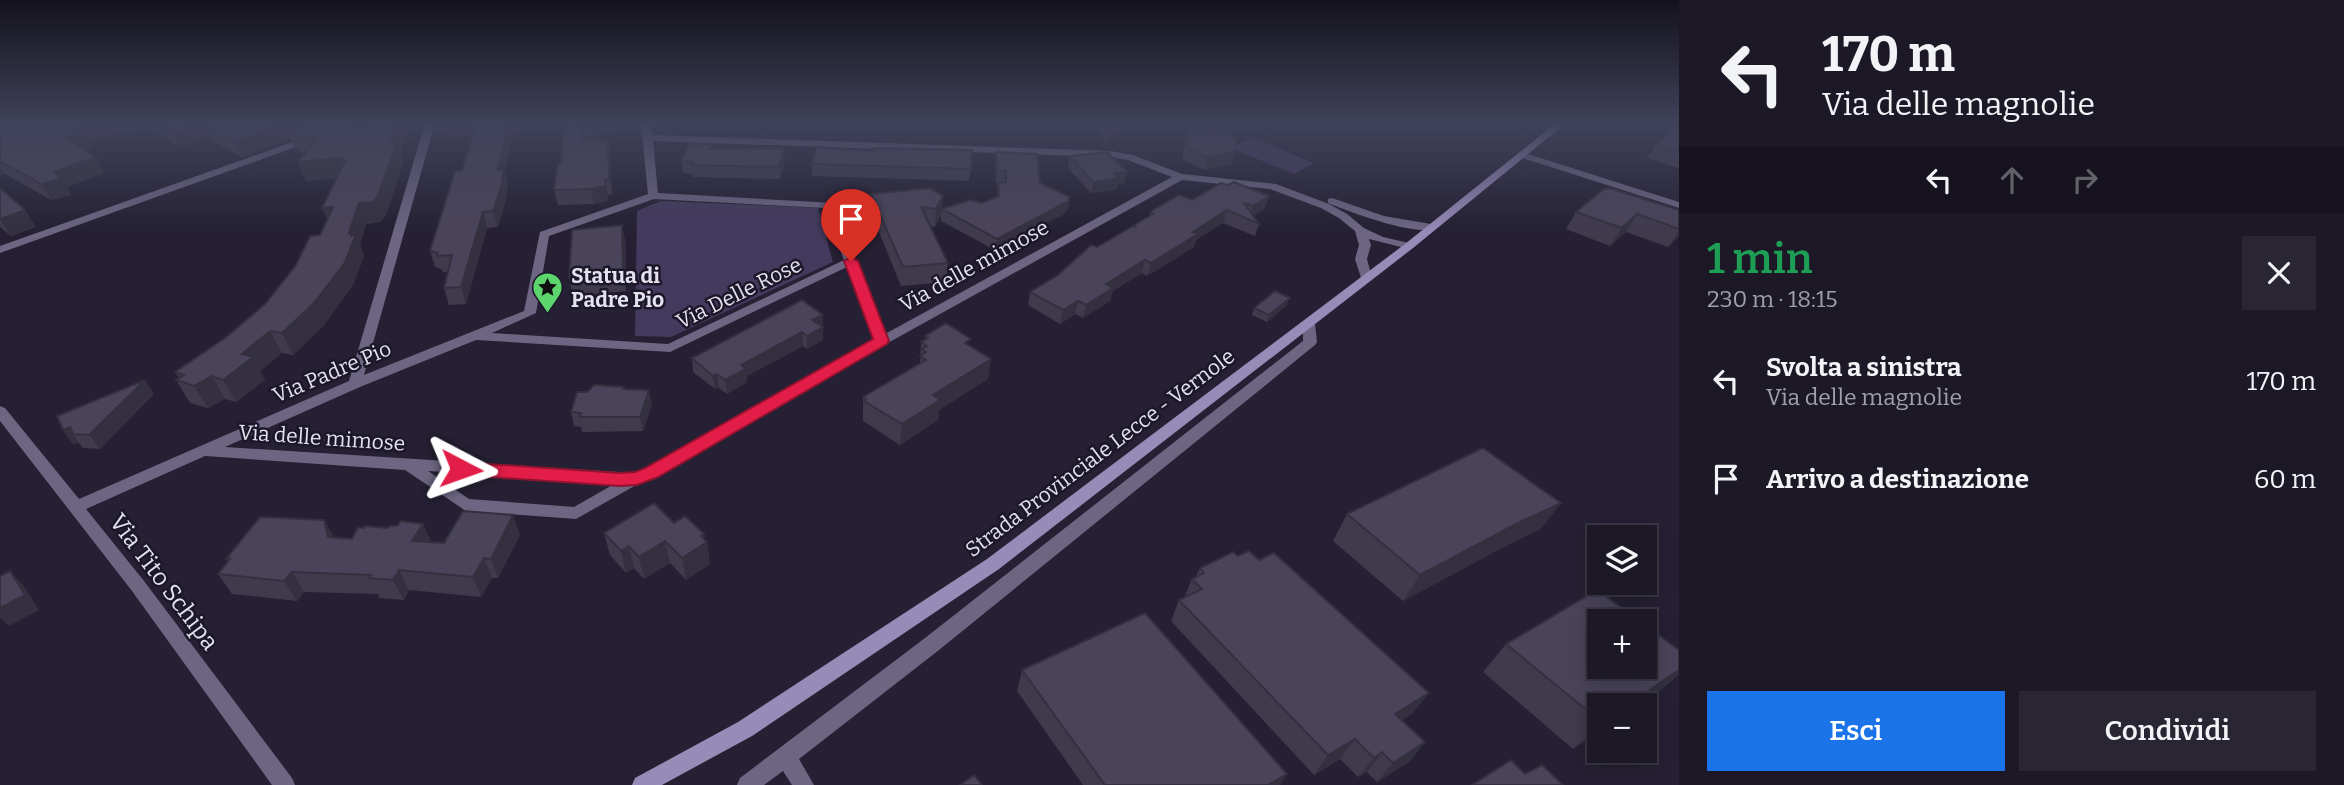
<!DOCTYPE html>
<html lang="it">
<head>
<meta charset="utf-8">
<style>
	body { margin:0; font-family:Bitter,serif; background:#292532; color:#f1f3f6; height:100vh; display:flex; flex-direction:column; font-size:26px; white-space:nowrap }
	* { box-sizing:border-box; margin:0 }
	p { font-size:23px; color:#a0a0a7 }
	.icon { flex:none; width:38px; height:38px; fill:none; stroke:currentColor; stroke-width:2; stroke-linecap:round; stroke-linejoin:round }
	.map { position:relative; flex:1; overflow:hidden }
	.drawer { display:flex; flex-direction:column; background:#1c1826; width:665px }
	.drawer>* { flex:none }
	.top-card { background:#1c1826; color:#f1f3f6; overflow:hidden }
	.fabs { position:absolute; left:1587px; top:525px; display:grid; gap:14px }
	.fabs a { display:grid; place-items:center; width:70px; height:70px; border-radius:0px; background:#1c1826; box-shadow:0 4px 18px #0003,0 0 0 2px #3a3743; font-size:35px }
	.pin { position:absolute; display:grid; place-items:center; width:60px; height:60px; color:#fff; margin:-72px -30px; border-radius:50% 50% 50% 0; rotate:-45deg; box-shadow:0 0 7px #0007 }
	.pin .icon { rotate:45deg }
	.me { position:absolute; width:77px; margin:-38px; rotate:94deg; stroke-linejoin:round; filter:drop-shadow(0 0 5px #0008) }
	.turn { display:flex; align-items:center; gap:24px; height:147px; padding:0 28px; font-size:32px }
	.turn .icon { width:91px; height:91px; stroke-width:2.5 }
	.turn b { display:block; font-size:49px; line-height:60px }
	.lanes { display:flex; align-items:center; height:66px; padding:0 28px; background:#0003; justify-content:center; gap:35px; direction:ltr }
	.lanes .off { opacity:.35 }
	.round { display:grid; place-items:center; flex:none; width:74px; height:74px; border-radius:0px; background:#292532 }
	.headline { display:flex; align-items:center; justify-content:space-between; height:119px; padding:0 28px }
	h1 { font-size:42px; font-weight:600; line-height:52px; color:#1e9e55 }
	.action { display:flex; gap:14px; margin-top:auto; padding:14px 28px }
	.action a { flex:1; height:80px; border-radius:0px; background:#1a73e8; color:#fff; font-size:28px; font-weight:600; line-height:80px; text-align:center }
	.action a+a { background:#292532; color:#f1f3f6 }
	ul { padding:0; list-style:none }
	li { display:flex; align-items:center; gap:21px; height:98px; padding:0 28px }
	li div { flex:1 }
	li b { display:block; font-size:26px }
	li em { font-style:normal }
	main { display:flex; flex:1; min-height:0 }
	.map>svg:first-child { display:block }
	.green { fill:#443a5e }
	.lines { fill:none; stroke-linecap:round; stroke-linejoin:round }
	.minor { fill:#6d6682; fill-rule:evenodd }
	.secondary { fill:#978bb8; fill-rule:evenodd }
	.wall { fill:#403a4d }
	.shaded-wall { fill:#34303f }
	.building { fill:#4a445a; stroke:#34303f; stroke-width:2 }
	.route { fill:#e11d48; stroke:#92132f; stroke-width:2 }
	.labels { text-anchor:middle; stroke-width:5; stroke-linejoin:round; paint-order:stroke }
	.street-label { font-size:21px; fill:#e5e2ef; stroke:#1c1729 }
	.poi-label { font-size:21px; font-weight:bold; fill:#e5e2ef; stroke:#1c1729; text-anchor:start }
	.near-street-label { font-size:24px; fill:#e5e2ef; stroke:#1c1729 }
</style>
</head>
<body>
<main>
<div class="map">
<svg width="1679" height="785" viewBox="0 0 1679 785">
	<rect width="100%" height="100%" fill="#252033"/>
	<path class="green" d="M1253,138l61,25 -20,11 -63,-26z
		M661,201l157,7 15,54 -162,75 -36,-1 2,-125z"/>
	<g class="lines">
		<path class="minor" d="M425,123h10l-71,252 160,-64 16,-79 108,-38 -7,-71h10l1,12 459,16 22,4 49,19 94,10 53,20 18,10 17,14 19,9 30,7 2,2 -6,3 -40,-10 2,6 -4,14 5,19 -2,3h-8l-7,-22 4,-14 -4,-14 -16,-13 -18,-10 -51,-19 -88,-9 -296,164 -310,175 -110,-8 -61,-41 -200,-14 -119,53 58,72 148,197 3,7h-23l-140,-194 -132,-170v-15l5,2 74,91 270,-118zM653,141l458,16 17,3 44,17 -287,157 -52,-131 -175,-10zM654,199l171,9 19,52 -176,84 -176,-11 44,-20 13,-77zM847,267l27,73 -239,133 -410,-26 135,-60 116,-47 194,12zM428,471l188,12 -42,24 -105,-8z
			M312,135l5,3 -2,2 -315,113v-7z
			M1522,152l157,50v6l-160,-51v-4z
			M1332,198l52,18 47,8 6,3c-17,12 -89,-16 -109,-24v-4z
			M1309,319l6,4 2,19 -2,3 -376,305 -140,109 15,26h-22l-9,-14 -19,14h-27l3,-7 185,-140 378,-297v-18z"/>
		<path class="secondary" d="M1556,123h10l-153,125 -414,321 -247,167 -90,49h-30l3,-7 103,-56 249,-163 418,-315z"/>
	</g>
	<path class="wall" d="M0,123h352l11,6 42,9 -4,12 3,10 -18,55 -6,7 -14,2 -6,21 4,11 -11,29 -29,40 -31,30 -11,-2 -22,18 5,9 -29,22 -11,-3 -17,9 -18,-5 -14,-23 3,-2 -4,-6 50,-34 40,-34 55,-69 7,-15 9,-42 -30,3 -8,-19 6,-8 -9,-6 -4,-9 -49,18 -34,-19 -28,10 -33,-23 -58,18 3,4 -7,3 10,7 9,16 -37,14 4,8 -20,5 -46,-26 -5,2z
		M441,123l68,26 -4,21 3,14 -3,19 -7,24 -11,1 -21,76 -17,1 -5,-17 4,-16h-5l-2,-3 -6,-2 -5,-16 32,-80 8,-28 -2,-8 -22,2z
		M564,123h46l1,11 -27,2v4h24l2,15 2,40h-4v6l-14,3 -36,1 -4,-15 7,-27z
		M683,123h35v1l-30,4 -4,-2z
		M1098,123h31l-24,20z
		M1679,126v42l-32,-10 9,-13z
		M1187,132l22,3 23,29 -27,6 -22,-10 1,-16z
		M712,144v5l73,12 -5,18 -87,-2v-3l-10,-1 -1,-12z
		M996,152l44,31 30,14 -2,11 -4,6 -69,36 -54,-29v-6l-6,12 -5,-1 18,37 -2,19 -45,4 -30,-74v-18l72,2 -1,13 40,-6 15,-6 1,-14 4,-1h-6l-1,-19z
		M1070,156l54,28h-6l-2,6 -25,3 -23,-25z
		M812,164l159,5 -2,12 -157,-5z
		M1221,183l44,25 -12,8 6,8 -4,12 -32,-13 -27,17 -2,7 -47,29 -5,-3 -29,18 -3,10 -27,17 -8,-4 -15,10 -32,-19 2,-13 28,-17 39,-28 37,-21 16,-10v-3l42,-13z
		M0,189l36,38 -25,9 -11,-9z
		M1679,210v26l-11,11 -42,-15 -16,14 -44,-17 10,-17z
		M626,244v47l-53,6 -4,-19z
		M1287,305l-20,17 -15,-7 2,-7z
		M823,315v25l-16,9 -4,-3 -56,30v6l-20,12 -8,-6 -4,1 -22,-17 -1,-14z
		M925,336l46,10 17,33 -49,31 -1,10 -38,25 -37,-24v-24l57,-34 1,-21 4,-2z
		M624,387l1,2 27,16 -9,26 -61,1 -1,-5 -7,-1 -3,-14 16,-20z
		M154,394l-54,55 -17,-1 -5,-6 -5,2 -10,-14z
		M1347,514l194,15 -43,21 -95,51 -70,-60z
		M674,523l30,11 1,6 2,2 3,22 -24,16 -16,-17 -26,16 -10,-11 -8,5 -16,-18 -6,-22z
		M423,524l8,18 13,1 76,-8 -22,43h-6l-11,19 -72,-7 -5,10 -25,-2 -1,-4 -74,-2 -7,9 -65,-7 -14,-20 10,-12 -2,-3 108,-21 18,1 12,-11h24z
		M1200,568l213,145 -11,7 23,22 -16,20 -32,20 -10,-10 -9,5 -18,-18 -26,16 -143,-154 8,-21 5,-2 8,-19 4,-3z
		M1506,644l173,6v24l-16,14 -25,17h-38v26l-27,18 -90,-77z
		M1022,670l258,115h-197l-66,-94z"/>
	<path class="shaded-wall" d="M96,123h50l1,2 -58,18 3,4 -16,7 -9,-16 9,-9z
		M201,123l7,15 -28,10 -7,-15z
		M288,123h37l-38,6 4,10 -49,18 -7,-16z
		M396,123h4l5,15 -4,12 3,10 -18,55 -6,7 -14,2 -6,21 4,11 -11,29 -29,40 -31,30 -11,-22 67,-100 10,-30z
		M441,123h29l4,7 -3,15 -3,-10 -22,2z
		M510,123h10l-11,26 -4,21 3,14 -3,19 -7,24 -5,-16 5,-41 8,-36z
		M535,123h18l-18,2z
		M581,123l3,13 1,18 -3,-14z
		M688,123h30v1l-30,4z
		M1117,123h12l-24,20 2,-12z
		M608,140l2,15 2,40 -3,-15z
		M784,148l1,13 -5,18 -1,-12z
		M1235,151l-3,13 -27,6 3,-13z
		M95,157l9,16 -37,14 4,8 -20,5 -10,-16 13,-12z
		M339,158l7,19 -40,4 -8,-19z
		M0,166l5,8 -5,2z
		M1127,172l-3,12h-6l-2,6 -25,3 2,-11 21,-9z
		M605,180l3,15v6l-14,3 -3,-15z
		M943,196l-2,19 -6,12 1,-18z
		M1269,196l-4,12 -16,10 4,-12z
		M1070,197l-2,11 -4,6 -69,36 2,-11z
		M333,207l-3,21 -8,-20z
		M25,210l11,17 -25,9 -11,-17z
		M1227,210l-4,13 -27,17 -2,7 -47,29 4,-13 42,-31z
		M483,212l4,16 -21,76 -5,-17z
		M1637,214l-11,18 -16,14 12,-18z
		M622,225l4,19v47l-3,-19z
		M1679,231v5l-11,11z
		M1145,260l-3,13 -29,18 -3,10 -27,17 3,-13 20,-21z
		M1290,298l-3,7 -20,17 2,-7z
		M1078,301l-3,13 -15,10 3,-14z
		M823,315v25l-16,9v-13l5,-16z
		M270,331l12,22 -22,18 5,9 -29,22 -13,-22 19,-26z
		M802,332l1,14 -56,30v6l-20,12 -2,-14 16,-15z
		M991,359l-3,20 -49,31 -1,10 -38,25 2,-21 31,-29z
		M717,374l2,14 -4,1 -2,-13z
		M212,376l13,23 -17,9 -14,-22z
		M145,380l9,14 -54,55 -11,-14z
		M649,390l3,15 -9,26 -3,-14z
		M70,427l3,7 5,8 -5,2 -10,-14z
		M1561,503l-20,26 -43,21 -95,51 17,-26 98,-52z
		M513,515l7,20 -22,43 -7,-19z
		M324,520l12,20 -8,-3z
		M423,524l9,20 -20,-3z
		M704,534l1,9 2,-1 3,22 -24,16 -4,-22 19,-22z
		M665,541l5,22 -26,16 -5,-22z
		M629,546l5,22 -8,5 -5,-22z
		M484,558l8,20 -11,19 -8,-20z
		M399,570l10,20 -5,10 -11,-20z
		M10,571l14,15 15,24 -30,16 -9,-8v-10z
		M292,572l12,20 -7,9 -13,-20z
		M1679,670v4l-16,14 -25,17h-11z
		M1429,693l-16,20 -33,21 15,-20z
		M1600,724v7l-27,18z
		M1355,739l-15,20 -26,16 14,-20z
		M1425,742l-16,20 -32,20 16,-19z
		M1382,752l-15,20 -9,5 16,-19z
		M1287,774l-7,11h-12z"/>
	<path class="building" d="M0,123h96l-20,6 7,3 -16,6 28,19 -41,15 8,7 -21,5 -41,-23z
		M158,123h43l-28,10z
		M201,123h87l-53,18z
		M305,123h47l11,6 3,-6h32l-8,18h8l-20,54 -5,7 -14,1 -10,30h3l-1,3 5,-1 -12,29 -30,39 -32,30 -12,-2 -28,23 11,3 -30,23 -11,-4 -18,10 -18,-6 8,-5 -9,-3 50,-34 40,-34 31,-39 14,-29 10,-1 13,-28 -11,1 23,-47 -5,1 2,-4h-3l-41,4 22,-27 -21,1 -12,-7z
		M468,123h42l-4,11 -8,36 6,-1 -3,18 -8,24 -10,1 -22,75 -17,1 8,-33 -15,1 1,-3 -8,-2 25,-80h7l12,-41h-8z
		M564,123h17l1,17h26l1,40h-4v6l-14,3 -37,1 4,-27h3z
		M1105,123h12l-10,8z
		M1677,125l2,1v26l-23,-7z
		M1187,132l22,3 8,-3 19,6 -1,13 -27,6 -22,-9z
		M688,144h24l-2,5 74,-1 -5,19 -87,-2 1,-3 -11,-1z
		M816,147l57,4 1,-3 98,2 -1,19 -159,-5z
		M996,152l41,2 3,29 30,14 -3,5 -70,37 -55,-30 28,-9 12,3 17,-7 -1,-13 8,-1v-11h-9z
		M1107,152l20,20 -13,1 5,5 -26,4 -23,-26z
		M1234,182l35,14 -16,10 -9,-3 15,21 -32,-14 -34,22 5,2 -47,29 -6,-3 -39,24 7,4 -27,17 -8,-4 -15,9 -33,-18 28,-17 33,-30 6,2 36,-21 3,1 -2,-2 19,-11 -3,-1 3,-3 26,-15 13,5 29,-17 7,2z
		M930,188l13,8 -7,13 -15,-2 27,56 -45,4 -32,-73z
		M1609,188l70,22v19l-42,-15 -15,14 -46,-16 28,-23z
		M0,189h1l24,21 -25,9z
		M622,225l1,47 -54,6 3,-48z
		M1275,291l15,7 -21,17 -15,-7z
		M802,300l21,15 -11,5 11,7 -16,9 -5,-4 -61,33 5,4 -21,11 -8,-6 -4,2 -21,-18z
		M946,323l25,16 -6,4 26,16 -58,36 7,5 -38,24 -38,-23 2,-2 -3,-2 63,-37 -6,-4 6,-4 -4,-3 5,-3 -6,-4 7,-4 -3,-2z
		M145,380l-56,55 -16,-1 -3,-7 -7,3 -6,-14z
		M594,385l30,2 -1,2 26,1 -9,27h-61l2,-4 -10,-1 6,-20h10z
		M1483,448l78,55 -43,20 -98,52 -73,-61z
		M654,503l20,20 11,-7 19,18 -3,2 6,6 -25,16 -17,-17 -26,16 -10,-11 -8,5 -17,-18z
		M463,511l50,4 -22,44 -7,-1 -11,19 -74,-7 -6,10 -24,-2 2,-3 -79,-3 -8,9 -66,-7 12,-15h-4l34,-42 64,3 4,17 24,2 6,-12 6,1 1,-2 23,2 2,-2h7l4,-5 22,3 -11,17 32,2z
		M1249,551l10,9 15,-7 155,140 -34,21 30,28 -32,21 -11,-11 -8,6 -19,-19 -27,16 -149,-155 23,-11 -10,-10 12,-6 -4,-5 33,-16 5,4z
		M10,571l15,24 -25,13v-32z
		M1597,590l43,31h-40v46h45v-42l34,25v20l-52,35h-27v16l-94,-77z
		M1145,613l142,161 -19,11h-163l-83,-115z
		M1511,760l14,14 17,-9 21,20h-91z
		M974,775l8,10h-22z"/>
	<linearGradient id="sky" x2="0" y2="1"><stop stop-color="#14121c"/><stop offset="0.53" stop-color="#40425b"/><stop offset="1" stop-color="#40425b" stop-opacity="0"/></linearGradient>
	<rect width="1679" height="233" fill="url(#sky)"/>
	<path class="route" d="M851,257l7,4 31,80 -2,3 -229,133 -21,8 -17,1 -159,-11 -6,-2 -2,-4 2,-5 6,-2 159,11 15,-1 10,-4 228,-129 -29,-78z"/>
	<defs>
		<symbol id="sight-pin" viewBox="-11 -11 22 30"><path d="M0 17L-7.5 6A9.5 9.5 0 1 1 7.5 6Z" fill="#5dd56d" stroke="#1c1729"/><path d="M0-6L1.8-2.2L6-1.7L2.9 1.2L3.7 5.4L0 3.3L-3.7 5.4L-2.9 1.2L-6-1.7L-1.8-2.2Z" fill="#111"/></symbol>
	</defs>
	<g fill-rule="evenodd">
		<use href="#sight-pin" x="530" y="270" width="35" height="47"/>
	</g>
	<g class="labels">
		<g class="street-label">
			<text transform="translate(974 266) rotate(-29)" y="7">Via delle mimose</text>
			<text transform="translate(739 293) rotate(-26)" y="7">Via Delle Rose</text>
			<text transform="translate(332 372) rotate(-23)" y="7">Via Padre Pio</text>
			<text transform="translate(322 438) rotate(4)" y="7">Via delle mimose</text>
			<text transform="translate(1100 453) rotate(-37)" y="7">Strada Provinciale Lecce - Vernole</text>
		</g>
		<g class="poi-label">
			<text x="571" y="283">Statua di<tspan x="571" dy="24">Padre Pio</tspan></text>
		</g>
		<g class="near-street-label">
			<text transform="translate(164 582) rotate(53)" y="8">Via Tito Schipa</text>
		</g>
	</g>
</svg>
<div class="fabs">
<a><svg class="icon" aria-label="layers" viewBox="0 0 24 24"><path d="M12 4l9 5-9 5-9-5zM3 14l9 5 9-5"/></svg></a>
<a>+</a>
<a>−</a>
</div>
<div class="pin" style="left:851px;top:261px;background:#d93025"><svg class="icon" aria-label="arrive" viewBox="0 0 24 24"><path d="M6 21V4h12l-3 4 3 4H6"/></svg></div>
<svg class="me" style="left:461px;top:469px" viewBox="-20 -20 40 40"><path d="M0-17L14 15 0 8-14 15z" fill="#e11d48" stroke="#fff" stroke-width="4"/></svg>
</div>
<section class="drawer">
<div class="top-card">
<div class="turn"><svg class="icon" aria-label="left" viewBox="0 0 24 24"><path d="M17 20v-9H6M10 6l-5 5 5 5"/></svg><div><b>170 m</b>Via delle magnolie</div></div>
<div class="lanes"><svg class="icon" aria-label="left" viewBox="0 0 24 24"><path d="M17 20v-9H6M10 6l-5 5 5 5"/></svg><svg class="icon off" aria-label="ahead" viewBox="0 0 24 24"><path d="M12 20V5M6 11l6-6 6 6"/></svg><svg class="icon off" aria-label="right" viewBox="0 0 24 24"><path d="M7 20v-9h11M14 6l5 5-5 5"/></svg></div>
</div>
<div class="headline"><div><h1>1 min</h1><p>230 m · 18:15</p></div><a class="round"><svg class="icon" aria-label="close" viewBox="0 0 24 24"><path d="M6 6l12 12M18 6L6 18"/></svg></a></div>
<ul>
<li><svg class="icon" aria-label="left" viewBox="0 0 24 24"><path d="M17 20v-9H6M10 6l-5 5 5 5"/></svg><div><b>Svolta a sinistra</b><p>Via delle magnolie</p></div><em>170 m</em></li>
<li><svg class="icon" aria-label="arrive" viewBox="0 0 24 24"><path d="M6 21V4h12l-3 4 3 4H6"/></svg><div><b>Arrivo a destinazione</b></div><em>60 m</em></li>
</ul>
<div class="action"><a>Esci</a><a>Condividi</a></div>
</section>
</main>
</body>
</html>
